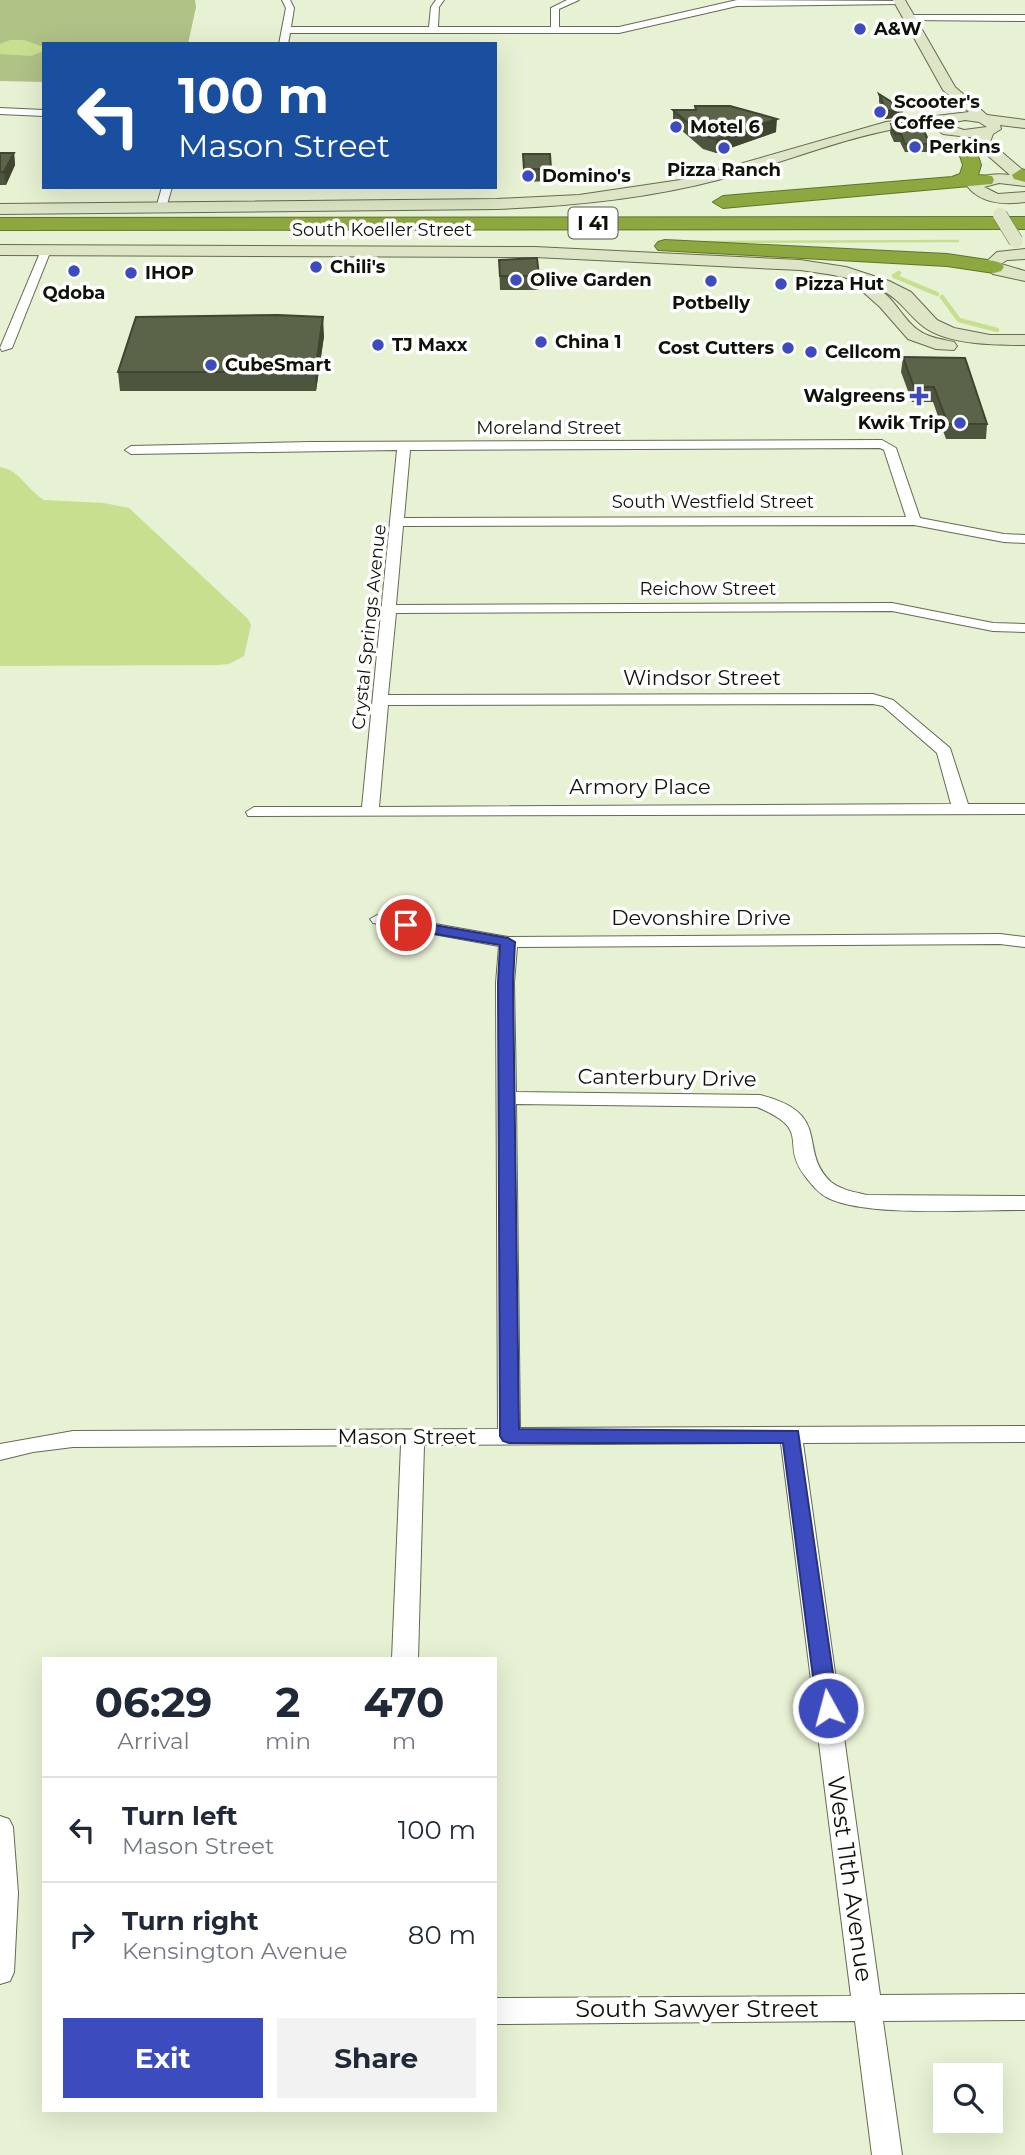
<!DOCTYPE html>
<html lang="en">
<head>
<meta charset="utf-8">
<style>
	body { margin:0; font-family:Montserrat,sans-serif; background:#f2f2f3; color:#1f2937; height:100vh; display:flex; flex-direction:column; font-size:26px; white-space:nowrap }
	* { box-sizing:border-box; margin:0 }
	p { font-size:23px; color:#747a83 }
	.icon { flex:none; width:38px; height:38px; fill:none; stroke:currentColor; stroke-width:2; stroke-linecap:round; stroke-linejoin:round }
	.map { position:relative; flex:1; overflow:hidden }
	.details { position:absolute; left:42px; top:1657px; width:455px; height:455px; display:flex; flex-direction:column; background:#fff; border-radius:0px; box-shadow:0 7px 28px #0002 }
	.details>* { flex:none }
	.top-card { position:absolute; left:42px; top:42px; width:455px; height:147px; border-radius:0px; box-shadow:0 7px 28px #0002; background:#1a4fa0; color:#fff; overflow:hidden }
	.tools { position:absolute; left:933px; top:2063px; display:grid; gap:14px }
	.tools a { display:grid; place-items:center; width:70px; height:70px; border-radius:0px; background:#fff; box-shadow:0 7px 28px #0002; font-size:35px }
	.pin { position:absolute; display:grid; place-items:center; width:60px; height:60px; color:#fff; margin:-30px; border:4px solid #fff; border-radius:50%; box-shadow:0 2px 7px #0007 }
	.me { position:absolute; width:77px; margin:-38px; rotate:353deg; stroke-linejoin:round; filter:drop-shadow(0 0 5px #0008) }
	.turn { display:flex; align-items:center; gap:24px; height:147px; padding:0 21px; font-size:32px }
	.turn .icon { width:91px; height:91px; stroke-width:2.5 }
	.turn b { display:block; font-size:49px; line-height:60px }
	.eta { display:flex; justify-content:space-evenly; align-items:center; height:119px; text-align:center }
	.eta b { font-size:42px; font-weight:700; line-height:49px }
	.button { display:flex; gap:14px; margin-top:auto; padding:14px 21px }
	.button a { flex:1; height:80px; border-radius:0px; background:#3c4bbe; color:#fff; font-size:28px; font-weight:700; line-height:80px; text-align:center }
	.button a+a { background:#f2f2f3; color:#1f2937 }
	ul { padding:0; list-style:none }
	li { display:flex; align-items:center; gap:21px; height:105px; padding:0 21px; border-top:2px solid #e0e1e3 }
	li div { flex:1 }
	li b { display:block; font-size:26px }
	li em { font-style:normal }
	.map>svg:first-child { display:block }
	.green { fill:#b0c286 }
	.water { fill:#c8df8f }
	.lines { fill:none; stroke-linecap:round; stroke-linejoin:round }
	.stream-far1 { stroke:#c8df8f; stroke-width:2.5 }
	.stream { stroke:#c8df8f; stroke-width:4.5 }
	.street-casing { stroke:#646c52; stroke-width:2 }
	.secondary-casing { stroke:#646c52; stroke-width:2 }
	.highway-casing { stroke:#62742c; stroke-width:2 }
	.street { fill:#fff; fill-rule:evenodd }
	.secondary { fill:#dde5c6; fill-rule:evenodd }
	.highway { fill:#8ea840; fill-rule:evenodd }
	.secondary-bridge-casing { stroke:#646c52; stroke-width:15; stroke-linecap:butt }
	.secondary-bridge { stroke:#dde5c6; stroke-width:14 }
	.wall { fill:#4e553e }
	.shaded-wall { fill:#404532 }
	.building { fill:#5b6348; stroke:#404532; stroke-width:2 }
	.route { fill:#3c4bbe; stroke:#27317c; stroke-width:2 }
	.poi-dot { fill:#3c4bbe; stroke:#fff; stroke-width:2.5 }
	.labels { text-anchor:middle; stroke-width:7; stroke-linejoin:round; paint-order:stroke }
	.far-poi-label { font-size:18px; font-weight:bold; fill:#0f1208; stroke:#fff; text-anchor:start }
	.far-street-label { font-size:18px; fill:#0f1208; stroke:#fff }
	.shield { fill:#fff; stroke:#575952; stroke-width:2 }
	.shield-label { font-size:19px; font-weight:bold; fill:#0f1208 }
	.street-label { font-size:21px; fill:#0f1208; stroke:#fff }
	.near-street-label { font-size:24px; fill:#0f1208; stroke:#fff }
</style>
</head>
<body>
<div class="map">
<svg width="1025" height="2155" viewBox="0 0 1025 2155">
	<rect width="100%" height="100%" fill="#e7f1d3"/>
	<path class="green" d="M0,0h195l1,7 -8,37h-144v38l-44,-1z"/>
	<path class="water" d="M10,40h14l20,7v4l-13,5 -31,-2v-10z
		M0,467c20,3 27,23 44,33l60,3 25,5 119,111 3,6 -7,31 -15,8 -11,1 -218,1z"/>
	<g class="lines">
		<path class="stream-far1" d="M704,242l254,-1"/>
		<path class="stream" d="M899,273l-5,3 43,18
			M942,297l17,23 38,10"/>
		<defs>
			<path id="street" d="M282,0h8l4,8 -3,19h138l2,-20 5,-7h8l-5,7 -1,20h113v-19l16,-8h12l-20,9v18h60l118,-27 167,1 -4,3 -163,2 -118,27h-329l-2,11h-9l7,-36z
				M909,15h116v6l-119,-1z
				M0,108l44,2v6l-44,-2z
				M162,187h10l-6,21 -5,3 -5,-3z
				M42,248l9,2 -39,98 -10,3 -2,-3z
				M882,440l14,8 24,70 84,16 21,1v8l-21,-1 -90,-17 -511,1 -7,79 496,-2 101,20 32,1v8l-32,-1 -101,-20 -496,2 -8,82 485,-1 20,6 57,48 18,56h57v10l-777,2 -2,-4 8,-5h108l35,-357 -266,4 -6,-4 6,-4 179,-4zM880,448l4,2 22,67 -502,1 6,-68zM873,704l10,2 54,47 14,51 -572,3 9,-102z
				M379,914l129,23 492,-3 25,3v10l-25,-3 -483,3 -3,36 2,109 244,3c75,19 36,54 71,87 10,8 24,10 36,13l158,1v14c-50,-1 -155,8 -197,-12 -10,-5 -16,-13 -23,-22 -26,-34 9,-45 -48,-69l-241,-3 4,324 505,-2v16l-222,1 77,552 145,-1v26l-142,1 19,134h-30l-17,-134 -360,3v-26l356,-2 -70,-553 -357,2 -6,214h-26l9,-214 -328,2 -40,5 -33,8v-16l73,-13 425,-2 -2,-446 3,-37 -126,-23 -3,-4z
				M0,1816l9,3 4,8 5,66 -4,79 -4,9 -10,3z"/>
			<path id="secondary" d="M893,0h12l50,87 32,28 38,5v8l-25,-3 1,4 -8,5 -3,8 35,30v14l-26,-3 -15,4 14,7 27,-2v10c-21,3 -44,2 -58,-16 11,-11 28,-13 43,-11l-33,-29 -2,-3 2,-5 -34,-4 -14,-10c-73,7 -140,38 -211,56 -72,19 -146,26 -221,29l-497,5v-10l497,-5 82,-4 108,-16 199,-57 83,-10 -26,-22zM965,120l14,2 8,5 -23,3 -19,-6z
				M0,245l535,2 265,13 46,7 43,14 22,11 26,28 17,8 36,7h35v10c-28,0 -77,0 -101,-18 -17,-13 -23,-28 -45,-38 -24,-12 -52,-15 -79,-19l-265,-13 -535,-2z
				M1025,249v10l-18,1 -6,4 24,7v10l-32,-7 -9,-10 13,-12z
				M870,286c23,6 30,31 48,44 11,8 23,9 36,12l3,4 -3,4 -18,-1 -28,-10 -28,-32 -18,-16z"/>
			<path id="highway" d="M965,139l9,5 7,21 -3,10 14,1 2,4 -2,4 -269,24 -10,-6 10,-6 229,-19 8,-3 3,-9 -7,-21z
				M1021,169l4,1v12l-11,-3 -2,-4z
				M1025,217v12l-1025,1v-12z
				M665,240l282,14 47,7 7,2 3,4 -3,4 -7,2 -47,-7 -289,-16 -3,-4 3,-4z"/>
		</defs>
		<use href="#street" class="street-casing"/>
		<use href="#secondary" class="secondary-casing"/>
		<use href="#highway" class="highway-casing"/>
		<use href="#street" class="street"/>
		<use href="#secondary" class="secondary"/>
		<use href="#highway" class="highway"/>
		<defs>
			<path id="secondary-bridge" d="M1000,215l16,26"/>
		</defs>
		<use href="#secondary-bridge" class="secondary-bridge-casing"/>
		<use href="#secondary-bridge" class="secondary-bridge"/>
	</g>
	<path class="wall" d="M879,94l23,23 -17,2 -6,-17z
		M673,110l103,22 -60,21 -13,-4 -30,-26z
		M891,124l39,20v8h-25l-5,-10h-6l-4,-9z
		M0,153h14l1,12 -9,20h-6z
		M523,154l28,15v12l-27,1z
		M499,260l40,16 -1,14h-38z
		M324,336l-8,55h-196l-2,-19z
		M903,357l84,67 -1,15h-40l-13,-37h-21l-11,-30z"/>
	<path class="shaded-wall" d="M903,109l-1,8 -17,2 1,-8z
		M777,119l-1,13 -60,21v-14z
		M14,153l1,12 -9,20 -2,-13z
		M323,317l1,19 -8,55 -1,-19z"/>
	<path class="building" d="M879,94l24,15 -17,2z
		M695,106h35l47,13 -61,20 -13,-3 -30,-26h23z
		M919,120l11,24h-25l-4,-10h-6l-4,-10z
		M0,153h14l-10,19h-4z
		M523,154h27l1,15h-27z
		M537,258l2,18h-39l-1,-16z
		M278,315l45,2 -8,55h-197l18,-55z
		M903,357l62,1 22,66h-39l-14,-37h-20z"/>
	<path class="route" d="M406,920l102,18 7,4 -2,41 6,446 279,2 40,277 -3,6 -7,3 -8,-3 -3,-6 -34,-265h-274l-6,-2 -3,-5 -2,-453 2,-38 -99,-17 -2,-3z"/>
	<g class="poi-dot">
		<circle cx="860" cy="29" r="7"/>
		<circle cx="880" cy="112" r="7"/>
		<circle cx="676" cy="127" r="7"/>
		<circle cx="915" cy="147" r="7"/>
		<circle cx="724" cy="148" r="7"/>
		<circle cx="528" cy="176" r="7"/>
		<circle cx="316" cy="267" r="7"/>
		<circle cx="74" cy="271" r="7"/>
		<circle cx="131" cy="273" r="7"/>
		<circle cx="516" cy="280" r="7"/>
		<circle cx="711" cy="281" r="7"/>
		<circle cx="781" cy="284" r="7"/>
		<circle cx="541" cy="342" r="7"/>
		<circle cx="378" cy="345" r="7"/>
		<circle cx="788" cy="348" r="7"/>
		<circle cx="811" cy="352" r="7"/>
		<circle cx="211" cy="365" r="7"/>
		<path d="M915.5 385.5h7v7h7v7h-7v7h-7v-7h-7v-7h7z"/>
		<circle cx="960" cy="423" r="7"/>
	</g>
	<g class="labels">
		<g class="far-poi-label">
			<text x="874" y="35">A&amp;W</text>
			<text x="894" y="108">Scooter's<tspan x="894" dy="21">Coffee</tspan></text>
			<text x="690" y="133">Motel 6</text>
			<text x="929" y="153">Perkins</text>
			<text x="724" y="176" text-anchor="middle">Pizza Ranch</text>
			<text x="542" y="182">Domino's</text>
			<text x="330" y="273">Chili's</text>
			<text x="145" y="279">IHOP</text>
			<text x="530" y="286">Olive Garden</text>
			<text x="795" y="290">Pizza Hut</text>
			<text x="74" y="299" text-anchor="middle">Qdoba</text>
			<text x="711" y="309" text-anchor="middle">Potbelly</text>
			<text x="555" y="348">China 1</text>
			<text x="392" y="351">TJ Maxx</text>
			<text x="774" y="354" text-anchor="end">Cost Cutters</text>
			<text x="825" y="358">Cellcom</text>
			<text x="225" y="371">CubeSmart</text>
			<text x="905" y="402" text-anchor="end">Walgreens</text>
			<text x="946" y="429" text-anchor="end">Kwik Trip</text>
		</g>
		<g class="far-street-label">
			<text x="382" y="236">South Koeller Street</text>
			<text x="549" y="434">Moreland Street</text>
			<text x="713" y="508">South Westfield Street</text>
			<text x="708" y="595">Reichow Street</text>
			<text transform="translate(369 627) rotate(-84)" y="6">Crystal Springs Avenue</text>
		</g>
		<rect class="shield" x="568.5" y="207.5" width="49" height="31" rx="5"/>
		<g class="shield-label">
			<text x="593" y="230">I 41</text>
		</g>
		<g class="street-label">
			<text x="702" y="685">Windsor Street</text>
			<text x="640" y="794">Armory Place</text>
			<text x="701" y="925">Devonshire Drive</text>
			<text transform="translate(667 1078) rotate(1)" y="7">Canterbury Drive</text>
			<text x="407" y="1444">Mason Street</text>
		</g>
		<g class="near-street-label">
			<text transform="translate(850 1879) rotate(82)" y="8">West 11th Avenue</text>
			<text x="697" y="2017">South Sawyer Street</text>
		</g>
	</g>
</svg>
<div class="tools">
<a><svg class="icon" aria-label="search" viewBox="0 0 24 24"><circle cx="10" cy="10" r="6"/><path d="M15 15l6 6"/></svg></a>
</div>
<div class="pin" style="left:406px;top:925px;background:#d93025"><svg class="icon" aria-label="arrive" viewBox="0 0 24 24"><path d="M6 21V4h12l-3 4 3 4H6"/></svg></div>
<svg class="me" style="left:828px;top:1708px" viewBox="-20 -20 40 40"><circle r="17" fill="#3c4bbe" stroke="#fff" stroke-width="3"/><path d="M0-11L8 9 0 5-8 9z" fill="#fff"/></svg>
<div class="top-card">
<div class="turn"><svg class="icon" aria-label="left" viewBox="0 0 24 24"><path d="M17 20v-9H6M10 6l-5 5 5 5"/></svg><div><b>100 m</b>Mason Street</div></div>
</div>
<section class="details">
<div class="eta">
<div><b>06:29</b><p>Arrival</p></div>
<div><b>2</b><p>min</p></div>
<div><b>470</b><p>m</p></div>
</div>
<ul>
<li><svg class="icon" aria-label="left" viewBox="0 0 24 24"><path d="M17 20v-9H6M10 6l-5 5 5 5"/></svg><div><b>Turn left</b><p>Mason Street</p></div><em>100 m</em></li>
<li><svg class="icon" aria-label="right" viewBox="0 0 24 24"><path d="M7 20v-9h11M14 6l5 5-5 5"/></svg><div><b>Turn right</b><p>Kensington Avenue</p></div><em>80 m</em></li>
</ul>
<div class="button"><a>Exit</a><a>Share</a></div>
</section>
</div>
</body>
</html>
